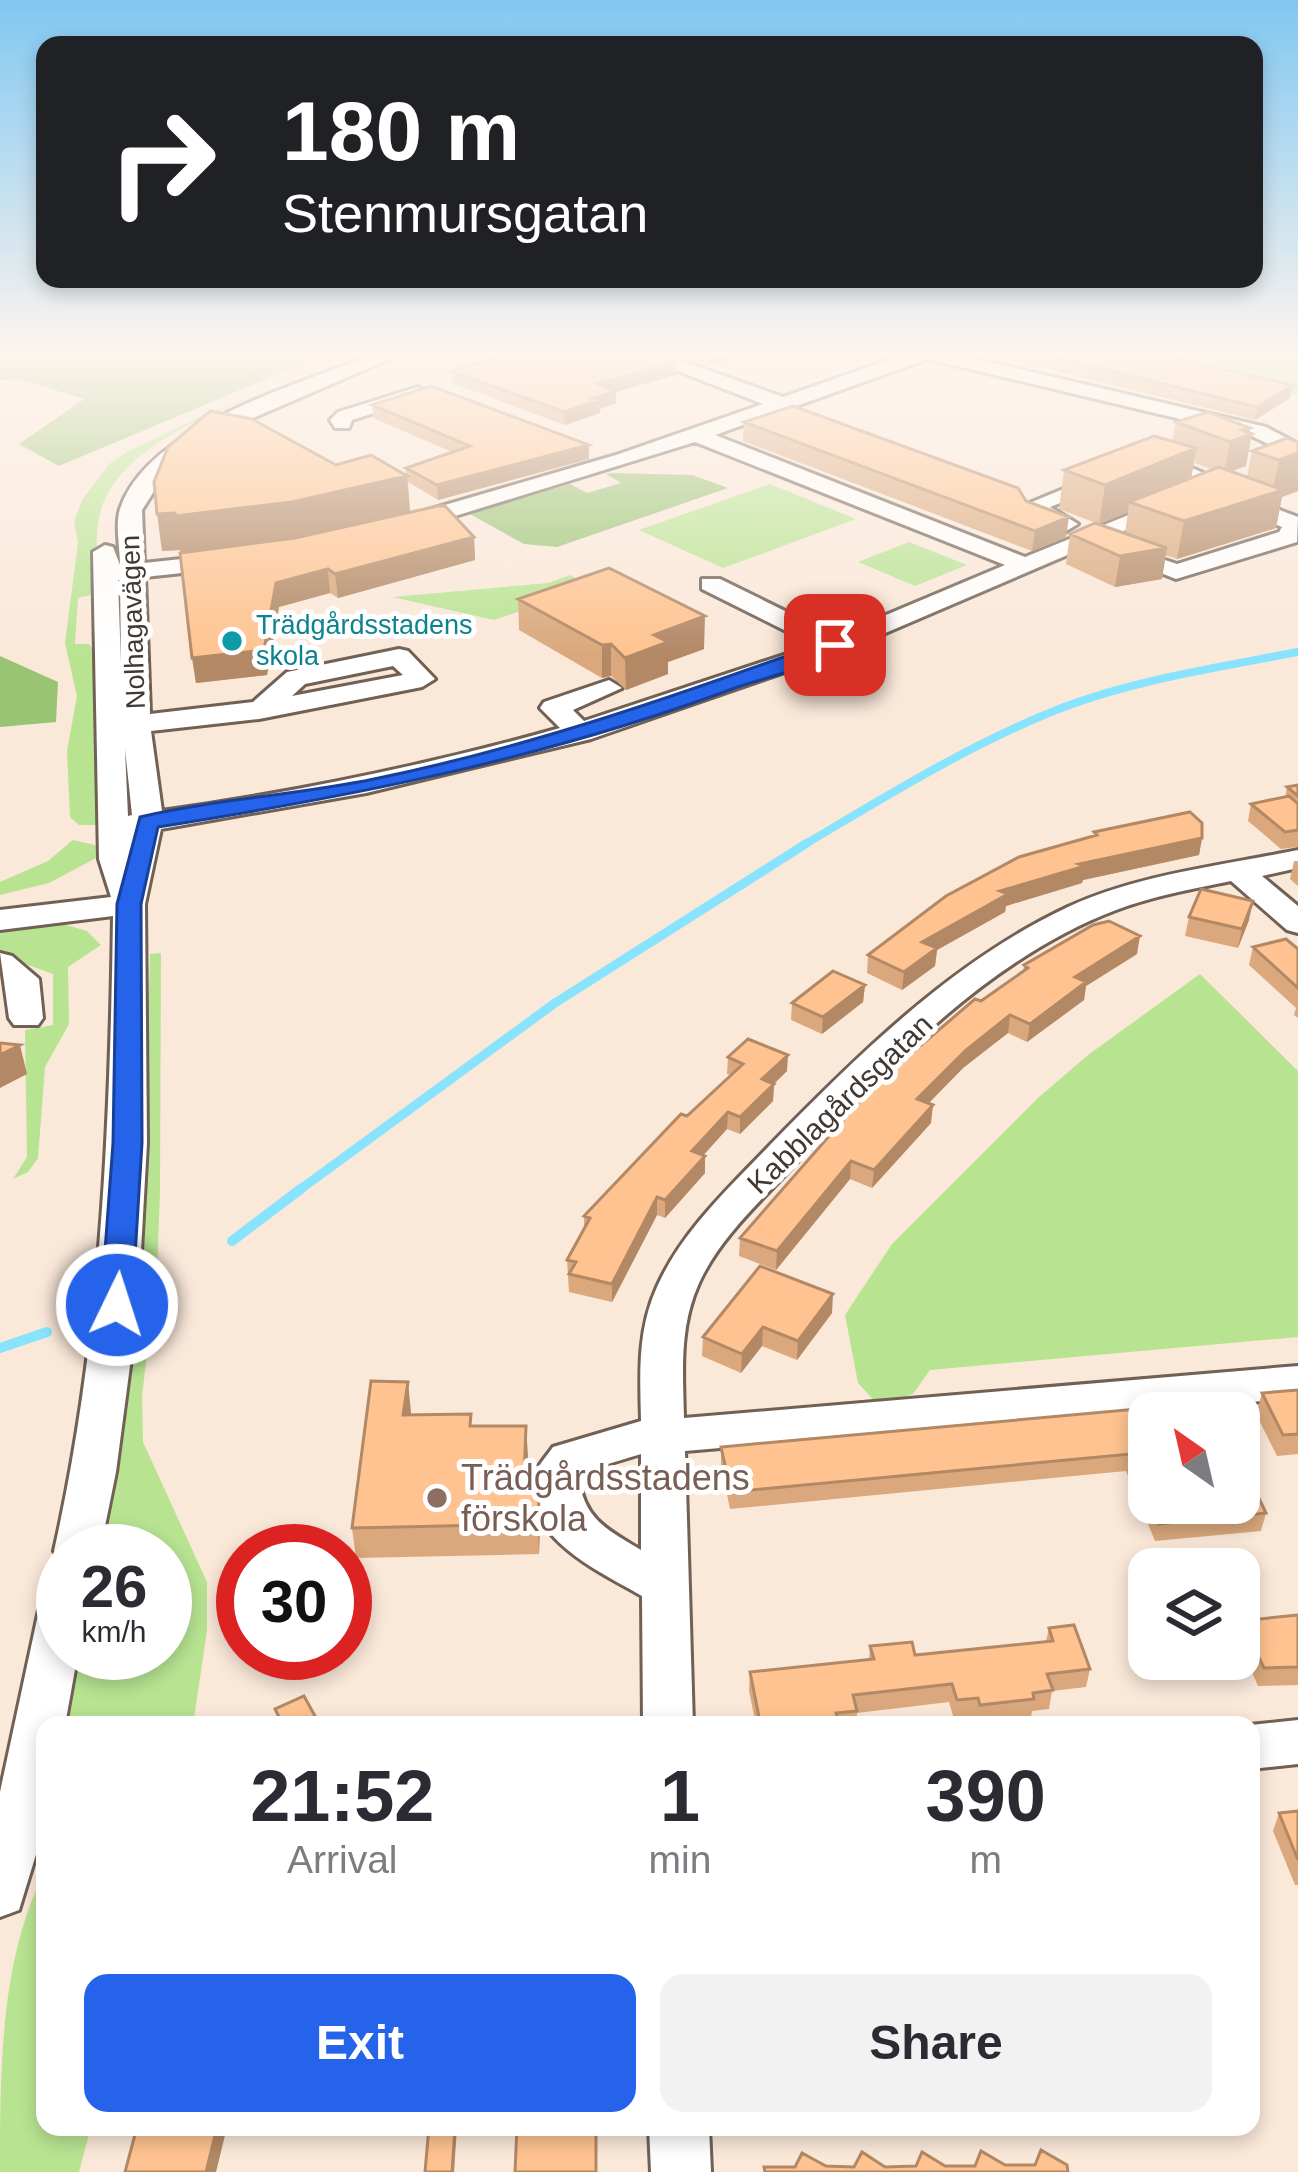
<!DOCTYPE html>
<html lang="en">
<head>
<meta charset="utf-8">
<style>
	body { margin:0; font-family:Arial,sans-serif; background:#f2f2f3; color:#2b2b33; height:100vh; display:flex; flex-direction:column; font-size:45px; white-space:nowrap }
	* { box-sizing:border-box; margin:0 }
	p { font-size:39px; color:#7c7c81 }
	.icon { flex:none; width:66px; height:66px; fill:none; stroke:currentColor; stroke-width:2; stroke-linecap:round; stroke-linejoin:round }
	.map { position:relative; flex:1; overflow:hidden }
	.side { position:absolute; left:36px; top:1716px; width:1224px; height:420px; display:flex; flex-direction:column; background:#fff; border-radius:24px; box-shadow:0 6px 18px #0003 }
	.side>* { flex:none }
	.hud { position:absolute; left:36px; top:36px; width:1227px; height:252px; border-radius:24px; box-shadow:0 6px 18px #0003; background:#202124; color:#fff; overflow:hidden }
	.needle { width:78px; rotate:326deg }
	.controls { position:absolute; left:1128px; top:1392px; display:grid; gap:24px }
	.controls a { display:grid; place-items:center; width:132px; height:132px; border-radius:24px; background:#fff; box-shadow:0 6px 18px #0003; font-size:60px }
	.speed { position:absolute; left:36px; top:1524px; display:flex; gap:24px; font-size:60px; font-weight:700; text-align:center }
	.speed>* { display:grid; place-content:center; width:156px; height:156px; border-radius:50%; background:#fff; box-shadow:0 6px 18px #0003; line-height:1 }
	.speed small { font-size:30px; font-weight:400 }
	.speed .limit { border:18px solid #d22; background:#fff; color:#111 }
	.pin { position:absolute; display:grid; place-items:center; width:102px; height:102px; color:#fff; margin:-51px; border-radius:24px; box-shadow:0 6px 18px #0006 }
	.me { position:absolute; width:132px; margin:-66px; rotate:4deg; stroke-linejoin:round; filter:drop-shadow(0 0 9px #0008) }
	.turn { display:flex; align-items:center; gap:42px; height:252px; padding:0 48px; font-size:54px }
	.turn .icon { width:156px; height:156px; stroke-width:2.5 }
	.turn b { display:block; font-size:84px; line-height:102px }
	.eta { display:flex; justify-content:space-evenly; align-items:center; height:204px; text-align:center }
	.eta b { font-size:72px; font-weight:600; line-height:84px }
	.action { display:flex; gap:24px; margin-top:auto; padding:24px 48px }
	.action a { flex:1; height:138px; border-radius:24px; background:#2563eb; color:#fff; font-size:48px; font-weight:600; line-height:138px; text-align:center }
	.action a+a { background:#f2f2f3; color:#2b2b33 }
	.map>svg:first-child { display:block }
	.green { fill:#b8e492 }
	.forest { fill:#99c473 }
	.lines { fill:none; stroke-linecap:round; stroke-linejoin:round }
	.stream-far3 { stroke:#88e3fe; stroke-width:6 }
	.stream-far2 { stroke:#88e3fe; stroke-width:8 }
	.stream-far1 { stroke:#88e3fe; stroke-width:9 }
	.stream { stroke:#88e3fe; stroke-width:10 }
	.minor-casing { stroke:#706154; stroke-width:6 }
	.minor { fill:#fff; fill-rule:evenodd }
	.wall { fill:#daa87c; fill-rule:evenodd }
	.shaded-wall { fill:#b28865 }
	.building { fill:#fec390; stroke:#b28865; stroke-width:3 }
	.route { fill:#2563eb; stroke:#184099; stroke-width:3 }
	.culture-dot { fill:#0f9aa8; stroke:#fff; stroke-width:4.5 }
	.education-dot { fill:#8d6e63; stroke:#fff; stroke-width:4.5 }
	.labels { text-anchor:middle; stroke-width:10; stroke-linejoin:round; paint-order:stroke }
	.far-street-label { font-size:27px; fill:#3f3833; stroke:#fff }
	.far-culture-label { font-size:27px; fill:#0d838f; stroke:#fff; text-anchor:start }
	.street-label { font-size:30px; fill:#3f3833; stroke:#fff }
	.near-education-label { font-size:36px; fill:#785e54; stroke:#fff; text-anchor:start }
</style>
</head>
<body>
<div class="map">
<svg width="1298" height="2172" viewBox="0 0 1298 2172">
	<rect width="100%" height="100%" fill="#fae8d9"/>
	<path class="green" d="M1103,352h195v44z
		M298,379c-60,25 -177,61 -197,131 -8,26 -3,56 -2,83l-21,5 -3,46h14l10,14 2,167h-22l-9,-8 -3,-66 10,-55 -12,-53 13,-100 -4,-21 8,-22 27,-36 18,-12 74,-36z
		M770,484l86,35 -133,49 -84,-38z
		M909,542l58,23 -52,21 -57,-24z
		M570,575l22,12 -98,33 -102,-23 156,-14z
		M73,840l22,5 5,11 -51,27 -49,12v-13l48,-21z
		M63,924l24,7 14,14 -33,22 1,57 -24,43 -7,91 -10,14 -15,7 14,-22 -2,-127 28,-5v-51l-53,-19v-26z
		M161,953l-1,239 -3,78 -15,126 1,46 64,140v49l-14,94h-127l15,-72h84v-102h-64l28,-161 12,-123 9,-313z
		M1200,974l98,97v266l-368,33 -17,24 -34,12 -21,-23 -13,-68 47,-71 146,-146 50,-43z
		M45,1872v255h46l-12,45h-79c0,-100 0,-215 45,-300z"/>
	<path class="forest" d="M0,352h330l-271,114 -40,-22 65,-45 -65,-20 -19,1z
		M611,473l81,2 36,13 -171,59 -33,-3 -56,-31 102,-29 17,9 34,-10 -15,-9z
		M0,656l58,26 -2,40 -56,5z"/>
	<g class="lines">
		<path class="stream-far3" d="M10,352h18"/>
		<path class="stream-far2" d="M802,846c83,-49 171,-104 262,-139 75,-28 156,-40 234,-55"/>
		<path class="stream-far1" d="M298,1191l257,-188 252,-160"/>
		<path class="stream" d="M232,1241l70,-53
			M0,1348l47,-16"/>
		<defs>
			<path id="minor" d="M380,352h26l-181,78 -33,21 -27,23 -23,36 2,53 84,-9 12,7 -12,7 -83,9 5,137 103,-12 34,-30 112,-23 9,2 27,28 -13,8 -163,32 -108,12 11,80c134,-19 267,-46 398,-83l-20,-20 4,-6 65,-22 13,8 -49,22 11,11 230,-76 -112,-56v-10h18l116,57 169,-71 -310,-123 -282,87h-16v-10l219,-64 147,-51 -134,-52h28l126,45 128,-45h36l319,75 32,17v15l-46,-23 -324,-77 -213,76 310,122 138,-56h16l3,5 -348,149 -243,84 -225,54 -205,36 -16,75 2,239 -9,162 -22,167 -16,79h-37v14l-9,-14c47,-210 56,-421 59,-635l-113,14v-20l111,-13 -12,-38 -6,-307 12,-7 8,2 7,18c0,-16 -5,-41 0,-56 28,-85 185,-126 260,-157zM118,580h2l1,83zM393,666l10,9 -111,21 13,-12zM125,749l7,66 -4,1z
				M418,387l10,6 -3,4 -73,23 -3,8h-14l-5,-8 8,-8z
				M1145,455l21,2 68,29 -11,7 -75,-24 -98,38 28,17 -12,7 -46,-24z
				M1235,493l63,24 -1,25 -121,37 -68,-27 12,-7 57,19 102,-32 3,-5 -55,-22v-10z
				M1298,850v18l-36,8 36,30v27l-11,-3 -56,-49c-39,8 -78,15 -115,29 -127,48 -229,156 -320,253 -34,37 -76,74 -97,120 -20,44 -16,88 -15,135l614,-52v32l-613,53 8,274h-50l-1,-129c-41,-24 -118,-57 -108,-117 1,-11 13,-23 19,-32l88,-26c-1,-46 -4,-90 16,-134 25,-56 72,-99 113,-142 88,-90 183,-184 298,-238 72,-33 153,-41 230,-57zM641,1454v96c-33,-20 -56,-30 -62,-70l6,-9z
				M0,953l12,3 27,23 4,39 -5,7h-24l-5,-7z
				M63,1590v63h15l-13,72h-20v100l-26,85 -19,7v-125l39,-182 7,-14z
				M1298,1720v44l-47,5 -1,-44z
				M649,2127h60l2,45h-60z"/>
		</defs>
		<use href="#minor" class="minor-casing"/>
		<use href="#minor" class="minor"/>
	</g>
	<path class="wall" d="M670,352h87l-48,14z
		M980,352h166l144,46 -35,22z
		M451,371l225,4 -60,17v11l-16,6v4l-35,12 -113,-42z
		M372,405l217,54 -151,41 -30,-18 2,30 64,25 1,23 -137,38 -8,-5 -51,14 -12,68 -71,8 -16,-133 -18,1 174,-86 70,10v-7l46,-16 -79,-34z
		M744,422l322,115 -34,14 -289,-110z
		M1176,422l73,11 -3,33 -14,5 15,6 5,-26 46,-9v49l-16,6 -6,31 -99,31 -12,-4 -3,24 -47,8 -49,-23 4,-30 55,-1 3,-21 -29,12 -40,-15 5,-39 108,-29zM1194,463l17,6 -20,8z
		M518,599l186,50 -36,13v12l-42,16 -15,-14 -9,2 -83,-48z
		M1298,785v62l-17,2 -33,-28 3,-17 34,-7 2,-10z
		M1094,832l108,6 -3,17 -116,25 -1,3 -76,23 -1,6 -68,38 -2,16 -33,24 -35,-17 1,-18 226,-119z
		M1294,861h4v25l-8,-7z
		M1189,917l60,3 -11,28 -53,-12z
		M1253,947l45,2v69l-4,-3 2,-7 -47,-43z
		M1137,954l-51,32 -2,14 -57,42 -19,-9 -45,35 -34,35 2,20 -59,65 -22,-9 -74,91 -37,-14 1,-18 241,-237 42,-29 1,-7z
		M865,985l-2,17 -41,32 -31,-14 1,-17z
		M728,1057l59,14 -13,13 -1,17 -33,33 -13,-5 -24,26 2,1v17l-40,45 -8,-3 -45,87 -43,-10 -2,-32 17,-31v-13l147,-141 -4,-1z
		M832,1313l-35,47 -35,-14 -21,27 -39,-17 1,-19z
		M1298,1390v64l-21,2 -21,-42 6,-21z
		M411,1412v3l61,11h54l1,52 13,48 -1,28 -183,4 -4,-30z
		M1149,1413v90h90l27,10 -5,18 -106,10 -29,-70 -396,38 -9,-44v-18z
		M1298,1615v70l-40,1 -7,-16 -42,5 -6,-16h36v-38z
		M1049,1628l41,41 -4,18 -34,4 -3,18 -17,2 -1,6 -54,6 -2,-6 -21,2 -5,-17 -92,11 -1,12h-100l-7,-34 1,-19 119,-12 1,-14 45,9 131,-14z
		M1298,1811v74h-3l-22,-54 6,-18z"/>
	<path class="shaded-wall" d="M713,352h44l-48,14v-13z
		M676,362v13l-60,17v11l-16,6v4l-35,12 -1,-13 34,-28z
		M1293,385l-3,13 -35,22 2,-13z
		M1250,428l-1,7 3,-1 -6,32 -22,8 6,-32 12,-12z
		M589,445v14l-151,41 -1,-15z
		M1196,448l-6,39 -61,15 -1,10 -29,12 6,-39z
		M1298,453v38l-16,6 -6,31 -99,31 7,-38 88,-27 7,-34z
		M407,476l3,36 -114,27 -115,15 -1,-4 -18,1 -5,-37z
		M1069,517l-3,20 -34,14 3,-20z
		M474,537l1,23 -137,38 -3,-24z
		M1167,548l-5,31 -47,8 5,-31z
		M328,569l2,24 -51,14 -12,68 -71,8 -4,-25 84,-75z
		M705,616l-1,33 -36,13v12l-42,16 -1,-32 29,-23z
		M611,644v32l-9,2v-33z
		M1202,838l-3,17 -116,25 -1,3 -76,23 -1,6 -68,38 -2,16 -33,24 2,-18 18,-30 78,-51 79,-27z
		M1253,901l-4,19 -11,28 4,-19z
		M1140,936l-3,18 -51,32 -2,14 -57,42 3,-18 45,-47z
		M865,985l-2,17 -41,32 1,-17z
		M1010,1015l-2,18 -45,35 -48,49 2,-18 49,-49z
		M20,1045l7,29 -27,14v-33z
		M788,1055l-1,16 -26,25 1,-17z
		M774,1084l-1,17 -33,33v-17z
		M933,1105l-2,18 -59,65 2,-18z
		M728,1112l-1,17 -35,39v-17z
		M705,1156v17l-40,45v-18z
		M851,1161l-1,18 -74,91 1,-19z
		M657,1197v18l-45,87v-18z
		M833,1294l-1,19 -35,47 1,-19z
		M763,1327l-1,19 -21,27 1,-19z
		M408,1382l3,30 -5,33 -3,-30z
		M526,1426l2,30 -2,53 -2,-31z
		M539,1496l1,30 -1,28 -1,-30z
		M217,2127h10l-11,45h-10z
		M455,2127h2l-3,45h-2z"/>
	<path class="building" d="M515,352h134l27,10 -78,22 18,7 -23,7 7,2 -36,12 -113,-41z
		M1032,352h114l147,33 -36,22z
		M431,386l158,59 -152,40 -31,-17 64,-22 -98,-41z
		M793,406l225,82 8,13 43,16 -34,14 -291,-109z
		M210,411l42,8 84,46 35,-10 36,21 -115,26 -117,14v-3l-18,1 -3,-32 14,-35z
		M1208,412l42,16 -8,2 10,4 -22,8 -54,-20z
		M1154,436l42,12 -91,37 -41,-15z
		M1287,438l11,4v11l-19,7 -27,-9z
		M1219,467l64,23 -99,31 -55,-19z
		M438,506h7l29,31 -139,37 -7,-5 -52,14 -12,67 -72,8 -12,-105 115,-15z
		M1095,523l72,25 -47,8 -50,-22z
		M609,568l96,48 -51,19 14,7 -43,16 -14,-14 -9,1 -84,-46z
		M1298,785v11l-11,-9z
		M1289,796l9,8v26l-13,2 -34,-28z
		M1190,812l12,11v15l-123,26 6,2 -85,25 8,3 -86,48 15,6 -33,24 -36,-17 78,-59 73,-39 78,-22 -3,-3z
		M1201,889l52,12 -11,28 -53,-12z
		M1109,921l31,15 -65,41 11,5 -56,42 -20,-9 -44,35 -49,49 16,6 -59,65 -23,-9 -74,90 -37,-13 132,-151 103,-88 6,2 47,-33 -4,-3 69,-40z
		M1286,939l12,10v39l-45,-41z
		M833,971l32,14 -42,32 -31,-14z
		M748,1039l40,16 -26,24 12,5 -34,33 -12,-5 -36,39 13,5 -40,44 -8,-3 -45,87 -43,-10 7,-12 -9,-2 23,-42 -6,-2 97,-102 6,2 56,-52 -15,-7z
		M0,1043l20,2 -20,10z
		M760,1266l73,28 -35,47 -35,-14 -21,27 -39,-17z
		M371,1381l37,1 -5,33 68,-1 -1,12h56l-2,52h7l8,18 -1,28 -186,4z
		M1298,1390v44l-15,1 -21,-42z
		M1214,1402l5,11h-70v86l-19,-45 -399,38 -10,-45z
		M1239,1456l27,57 -107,11 -8,-21h88z
		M1298,1615v52l-34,1 -8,-17 -17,2v-32z
		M1074,1625l16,44 -43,5 6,16 -20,3 1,6 -54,6 -2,-7 -21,2 -5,-16 -99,11 4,16 -21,2 2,7 -48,5h-8l-1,-5 -21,2 -10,-50 124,-13 -4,-13 42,-4 3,13 138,-14 -4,-13z
		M304,1696l12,22 -13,7h-20l-8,-16z
		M1298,1811v49l-19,-47z
		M137,2127h80l-11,45h-81z
		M429,2127h26l-3,45h-27z
		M517,2127h79v45h-81z
		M1041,2150l26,15 1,7h-303l-1,-5h31l7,-14 24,13 28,1 8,-15 23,15 31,-1 6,-14 23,14h30l6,-15 24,14h30z"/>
	<linearGradient id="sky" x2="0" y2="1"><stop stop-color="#81c7f1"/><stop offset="0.54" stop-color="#fdf5ee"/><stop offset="1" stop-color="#fdf5ee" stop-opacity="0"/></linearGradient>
	<rect width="1298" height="656" fill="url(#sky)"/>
	<path class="route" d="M828,641l17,4c-26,22 -77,31 -110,43 -192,71 -376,107 -577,139l-17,77 1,239 -10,162 -4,8h-22l-5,-8 12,-162 4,-239 23,-87c76,-18 157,-22 234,-38 156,-32 305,-84 454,-138z"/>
	<circle class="culture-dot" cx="232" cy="641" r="12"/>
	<circle class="education-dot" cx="437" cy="1498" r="12"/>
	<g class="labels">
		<g class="far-street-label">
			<text transform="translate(133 622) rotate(-92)" y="9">Nolhagavägen</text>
		</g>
		<g class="far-culture-label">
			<text x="256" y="634">Trädgårdsstadens<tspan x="256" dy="31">skola</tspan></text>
		</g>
		<g class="street-label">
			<text transform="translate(840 1104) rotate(-44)" y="10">Kabblagårdsgatan</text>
		</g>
		<g class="near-education-label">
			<text x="461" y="1490">Trädgårdsstadens<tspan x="461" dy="41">förskola</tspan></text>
		</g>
	</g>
</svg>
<div class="controls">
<a><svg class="needle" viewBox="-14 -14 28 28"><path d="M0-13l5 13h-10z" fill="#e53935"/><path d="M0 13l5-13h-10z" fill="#7c7c81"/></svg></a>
<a><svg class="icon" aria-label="layers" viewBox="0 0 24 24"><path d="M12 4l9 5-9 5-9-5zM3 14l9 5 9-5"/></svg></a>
</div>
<div class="speed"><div>26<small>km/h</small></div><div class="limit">30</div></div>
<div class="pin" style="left:835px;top:645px;background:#d93025"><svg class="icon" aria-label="arrive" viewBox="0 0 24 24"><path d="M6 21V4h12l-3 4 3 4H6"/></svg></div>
<svg class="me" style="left:117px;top:1305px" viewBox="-20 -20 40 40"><circle r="17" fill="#2563eb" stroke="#fff" stroke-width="3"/><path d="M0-11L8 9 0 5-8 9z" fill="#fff"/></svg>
<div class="hud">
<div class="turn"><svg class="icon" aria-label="right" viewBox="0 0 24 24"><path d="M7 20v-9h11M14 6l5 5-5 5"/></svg><div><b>180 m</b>Stenmursgatan</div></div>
</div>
<section class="side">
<div class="eta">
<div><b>21:52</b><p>Arrival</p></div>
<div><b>1</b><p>min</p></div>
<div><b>390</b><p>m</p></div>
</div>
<div class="action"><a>Exit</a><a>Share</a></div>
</section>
</div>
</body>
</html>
